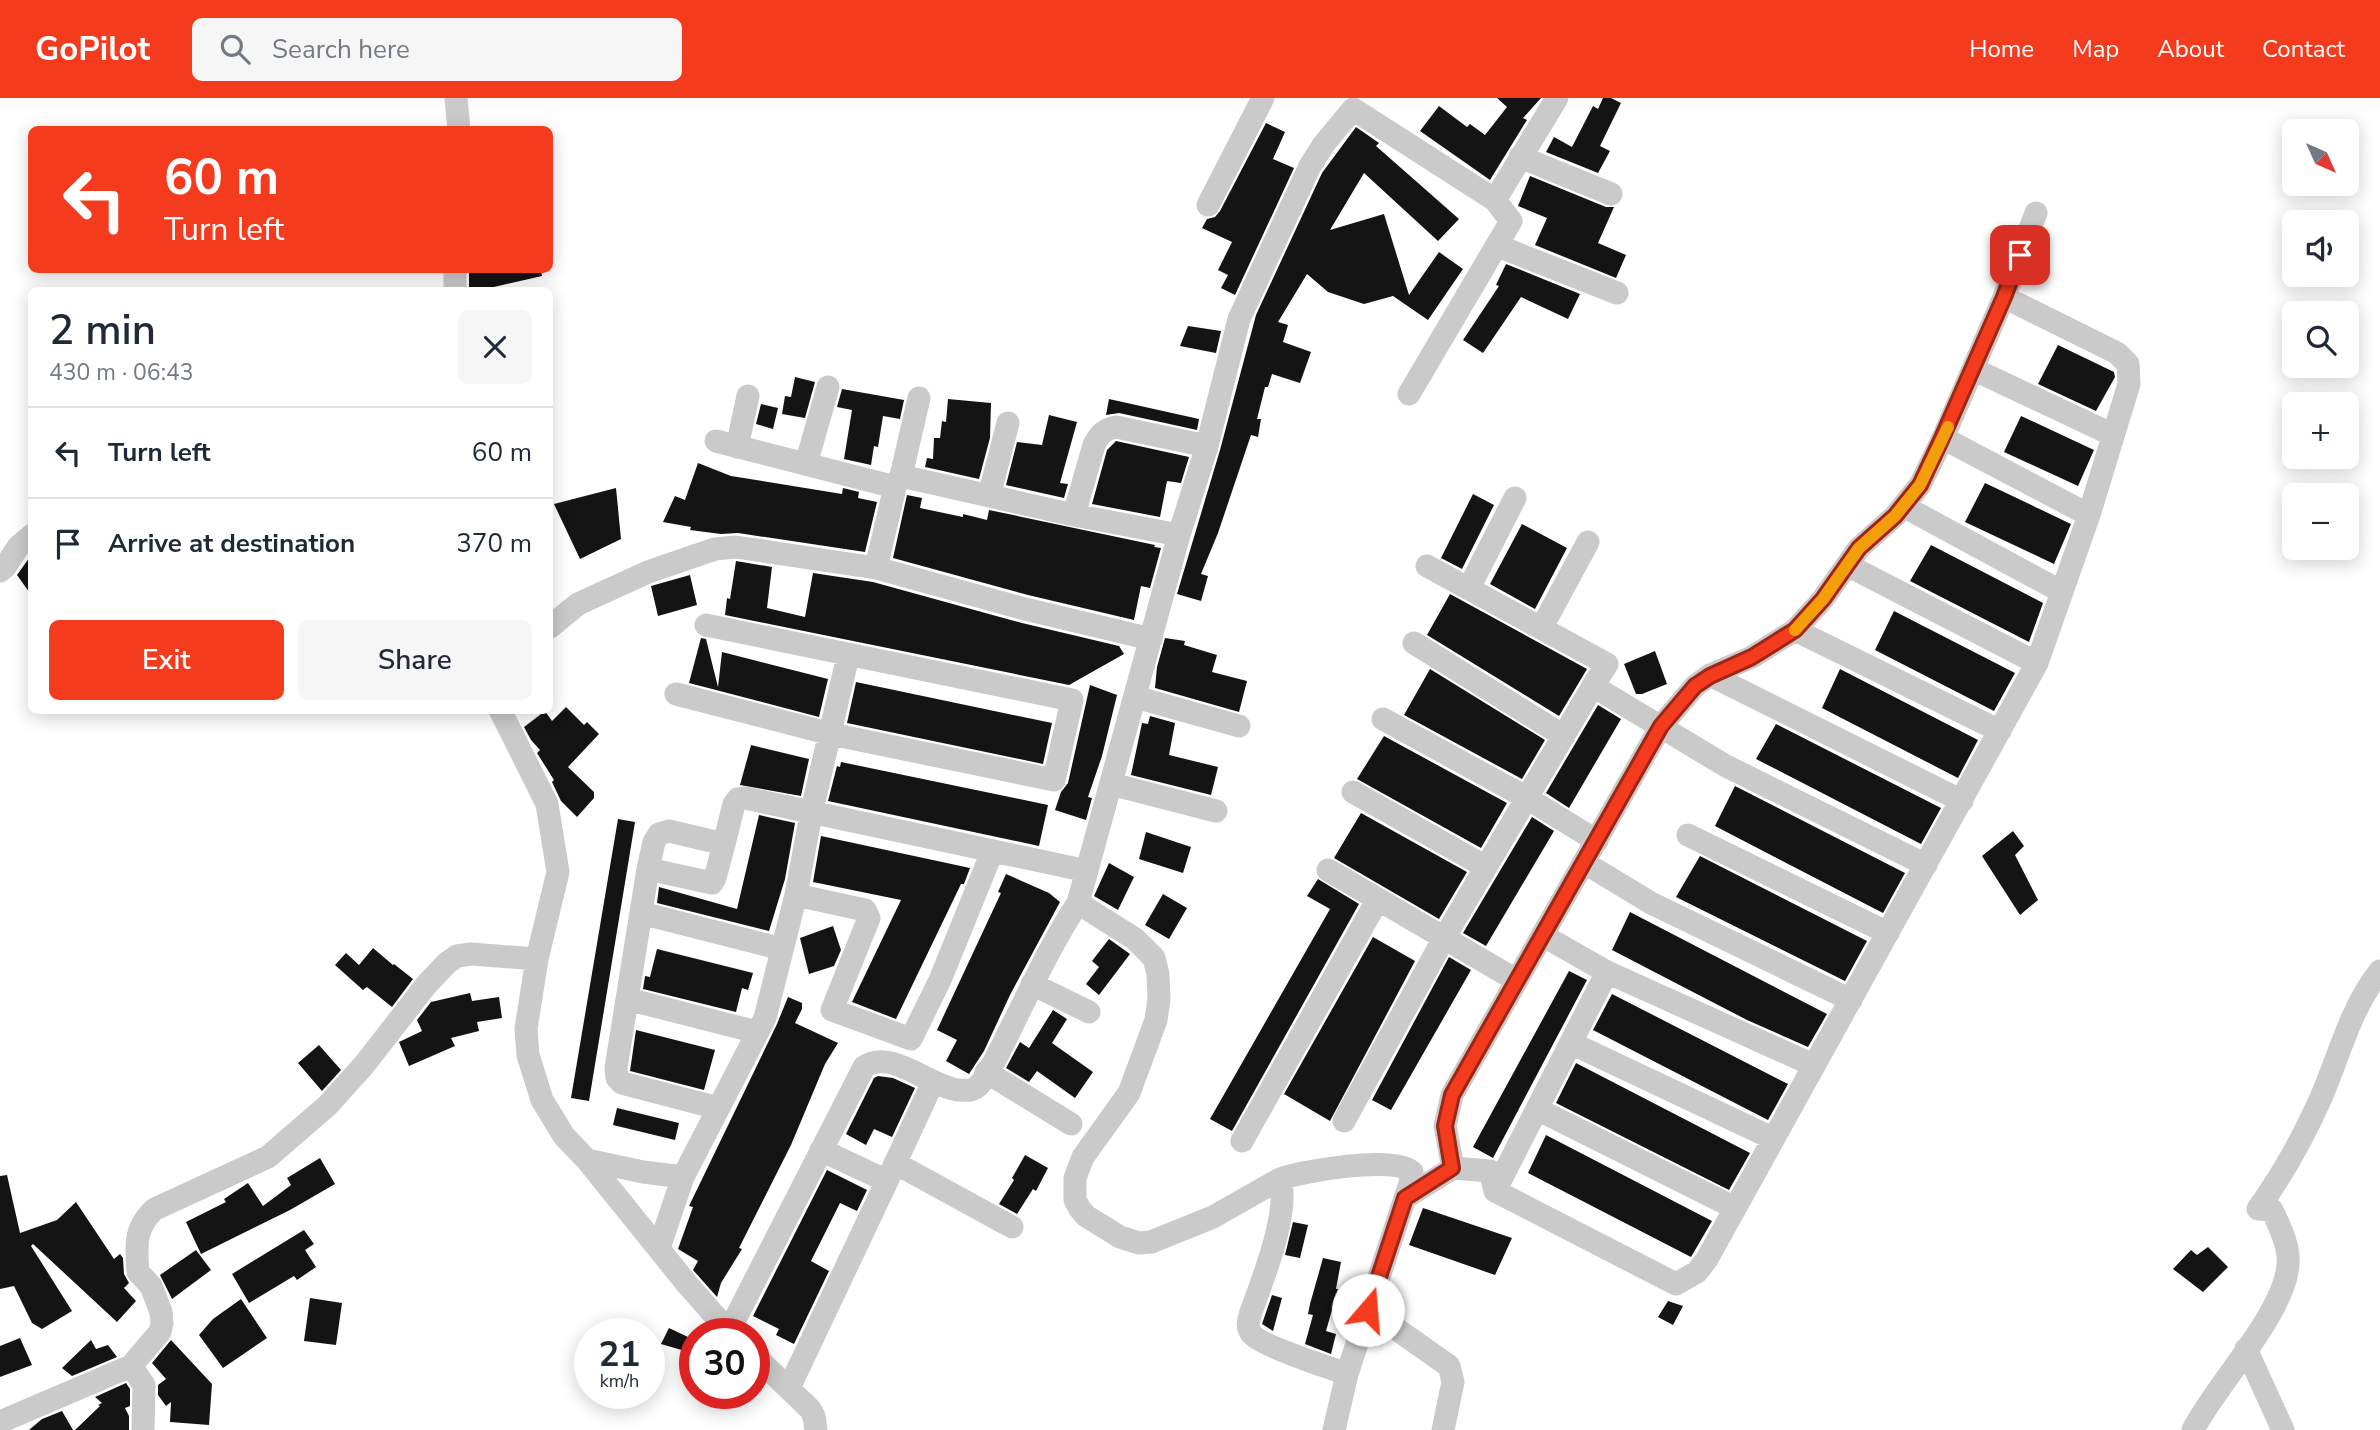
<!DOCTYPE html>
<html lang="en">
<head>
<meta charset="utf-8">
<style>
	body { margin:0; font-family:"Nunito Sans",sans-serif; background:#f6f6f7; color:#1f2937; height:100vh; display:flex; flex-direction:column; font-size:26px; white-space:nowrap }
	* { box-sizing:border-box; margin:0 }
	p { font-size:23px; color:#747a83 }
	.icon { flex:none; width:38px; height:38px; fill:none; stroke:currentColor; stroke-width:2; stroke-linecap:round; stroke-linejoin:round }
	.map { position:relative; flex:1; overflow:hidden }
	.side { position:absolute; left:28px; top:189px; width:525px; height:427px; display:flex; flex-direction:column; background:#fff; border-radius:10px; box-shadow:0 4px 18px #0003 }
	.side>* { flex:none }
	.banner { position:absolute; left:28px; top:28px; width:525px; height:147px; border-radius:10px; box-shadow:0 4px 18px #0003; background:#f53b1e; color:#fff; overflow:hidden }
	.needle { width:46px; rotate:135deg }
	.controls { position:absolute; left:2282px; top:21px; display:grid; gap:14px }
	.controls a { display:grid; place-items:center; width:77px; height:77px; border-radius:10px; background:#fff; box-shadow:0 4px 18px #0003; font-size:35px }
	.speed { position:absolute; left:574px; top:1220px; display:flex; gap:14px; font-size:35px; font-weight:700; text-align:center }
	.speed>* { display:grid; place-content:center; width:91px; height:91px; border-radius:50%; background:#fff; box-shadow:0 4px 18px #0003; line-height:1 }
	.speed small { font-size:18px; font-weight:400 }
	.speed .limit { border:10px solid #d22; background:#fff; color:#111 }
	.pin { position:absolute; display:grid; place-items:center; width:60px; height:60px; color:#fff; margin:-30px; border-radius:14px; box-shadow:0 4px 10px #0006 }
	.me { position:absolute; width:77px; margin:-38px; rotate:18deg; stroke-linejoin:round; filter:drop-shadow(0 0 5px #0008) }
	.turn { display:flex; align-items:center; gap:24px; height:147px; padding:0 21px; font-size:32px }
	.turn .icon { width:91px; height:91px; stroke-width:2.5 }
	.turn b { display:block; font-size:49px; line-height:60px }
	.round { display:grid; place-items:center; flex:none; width:74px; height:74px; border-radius:10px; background:#f6f6f7 }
	.headline { display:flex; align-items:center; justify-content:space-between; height:119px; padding:0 21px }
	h1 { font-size:42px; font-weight:600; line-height:52px }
	.cta { display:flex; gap:14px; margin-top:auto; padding:14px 21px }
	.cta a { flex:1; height:80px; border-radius:10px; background:#f53b1e; color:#fff; font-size:28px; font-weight:600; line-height:80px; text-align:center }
	.cta a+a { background:#f6f6f7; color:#1f2937 }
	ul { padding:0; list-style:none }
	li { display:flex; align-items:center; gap:21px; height:91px; padding:0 21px; border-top:2px solid #e0e1e3 }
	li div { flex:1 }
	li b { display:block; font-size:26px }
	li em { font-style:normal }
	header { display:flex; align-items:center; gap:42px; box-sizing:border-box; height:98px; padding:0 35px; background:#f53b1e; color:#fff }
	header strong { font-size:33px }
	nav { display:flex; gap:38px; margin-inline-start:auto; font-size:24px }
	.search { width:490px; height:63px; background:#f6f6f7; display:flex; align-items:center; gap:18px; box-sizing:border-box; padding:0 24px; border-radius:10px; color:#747a83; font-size:26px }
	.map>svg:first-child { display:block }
	.building { fill:#141414 }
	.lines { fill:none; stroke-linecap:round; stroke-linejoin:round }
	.street { stroke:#cacaca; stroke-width:23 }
	.route-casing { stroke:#9f2614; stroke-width:18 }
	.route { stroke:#f53b1e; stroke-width:12 }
	.slow { stroke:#f59e0b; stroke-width:12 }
</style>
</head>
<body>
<header>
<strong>GoPilot</strong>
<div class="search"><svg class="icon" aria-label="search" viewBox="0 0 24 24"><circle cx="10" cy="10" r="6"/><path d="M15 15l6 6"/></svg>Search here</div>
<nav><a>Home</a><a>Map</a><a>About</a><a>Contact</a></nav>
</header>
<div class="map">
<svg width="2380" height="1332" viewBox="0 0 2380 1332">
	<rect width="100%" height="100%" fill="#fff"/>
	<path class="building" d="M1497,0h44l-18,20 4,2 -37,60 -70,-49 19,-25 28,21 3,-3 15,11 22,-28z
		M1603,0h8l10,5 -21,43 10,5 -12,22 -52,-21 8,-15 18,10 21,-41 5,3z
		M1266,25l19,9 -12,27 21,9 -59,127 -14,-7 7,-13 -10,-5 14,-28 -30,-14 5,-9 8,-2 5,-6z
		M1356,29l23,16 -3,3 83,73 -21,22 -74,-68 -34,57 54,-16 25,81 30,-43 24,17 -35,51 -35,-24 -29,8 -36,-12 -21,-18 -29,48 10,3 -5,17 28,10 -11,31 -28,-9 -4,13h-3l-8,32h4l-3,18 -7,-2 -33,98 -17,41 7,2 -7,25 -24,-7 43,-144 36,-135 66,-142z
		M1530,78l76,31h8l-16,36 28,12 -10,23 -81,-33 12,-27 -29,-12z
		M1506,166l74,30 -12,25 -47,-22 -38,56 -20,-13 36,-54 -3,-1z
		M469,172h72l1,6 -61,14h-12z
		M1188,228l33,5 -5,22 -36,-7z
		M2058,247l56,27 1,5 -19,34 -58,-27z
		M795,279l20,5 -10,36 -23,-4 3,-18 6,1z
		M842,291l62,11 -4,19 -17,-3 -5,31 -4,-1 -3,19 -27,-6 8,-49 -15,-3z
		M948,301l43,4 -1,35 -11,41 -54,-12 2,-9 6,1 1,-21h6l2,-17 4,1z
		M1109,301l90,20 -2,11 -78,-17 -13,2z
		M761,306l17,4 -5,21 -17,-5z
		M1049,317l28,7 -17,61 8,1 -4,14 -58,-13 11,-43 25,3z
		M2021,318l73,34 -16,36 -74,-34z
		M1116,343l73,16 -8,26 -14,-2 -7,36 -68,-13 15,-54z
		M698,365l33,13 111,18 1,-6 16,4 -1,6 19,4 -12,50 -127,-19 -17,1 -31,-4 1,-3 -28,-5 12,-26 10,4z
		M1985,385l86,41 -17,40 -89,-42z
		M616,390l5,51 -41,20 -26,-55z
		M1473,396l21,11 -32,64 -21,-11z
		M907,397l15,3 -2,10 43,9v-3l24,6 2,-10 166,35 -1,2 7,1 -11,40 -9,-2 -7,34 -106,-25 -135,-37z
		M1522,426l45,24 -32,61 -45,-25z
		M1931,447l112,58 -14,39 -119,-61z
		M32,456v42l-15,-21z
		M736,463l36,6 -5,41 38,9 8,-44 60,9 149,41 97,23 5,8 -55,31 -344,-70 2,-17 3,1z
		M690,477l7,30 -39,11 -7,-30z
		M1450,496l137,75 -28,47 -132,-81z
		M1894,513l121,62 -21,38 -119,-61z
		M701,540l5,1 12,48 4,-35 106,27 -9,38 -130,-34z
		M1165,540l20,3 -1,4 33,10 -5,17 35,9 -8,31 -84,-24 2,-21z
		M1655,553l12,33 -25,10h-6l-12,-30z
		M1430,571l115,71 -23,39 -118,-64z
		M1840,571l138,71 -20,38 -136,-70z
		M856,584l196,41 -9,41 -196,-41z
		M1090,587l27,10 -15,61 -14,41 4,1 -6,22 -31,-10 6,-18 7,-9z
		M1598,607l23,14 -52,89 -23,-15z
		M566,609l18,18 3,-3 12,12 -31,33 26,25v6l-17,19 -16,-16 -9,-19 2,-2 -17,-27 3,-3 -9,-10 -7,-13 21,-16 7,10z
		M1150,618l25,7 -6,32 49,12 -7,28 -80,-20 11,-52 6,1z
		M1776,626l165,84 -20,36 -165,-85z
		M1384,638l123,67 -26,45 -124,-69z
		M751,647l58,14 -8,37 -61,-11z
		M841,664l207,43 -9,41 -211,-45 9,-35 3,1z
		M1735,688l170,87 -22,40 -168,-87z
		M1361,715l106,59 -28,47 -105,-61z
		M759,717l36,8 -10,56 -16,52 -112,-28 2,-16 78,22z
		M1532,719l22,14 -68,115 -23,-13z
		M618,721l17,3 -46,279 -18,-3z
		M2013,733l11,15 -9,9 23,45 -18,15 -38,-59z
		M1146,734l45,15 -8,26 -44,-14z
		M821,738l149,32 -6,16h-3l-65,135 -44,-17 49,-102 -88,-18z
		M1700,758l167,85 -22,40 -169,-84z
		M1109,765l25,14 -16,33 -24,-14z
		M1006,776l43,19 11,9 -50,93 -26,56 -15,23 -23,-13 11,-21 -20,-10 64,-137 -3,-1z
		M1318,781l41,25 -127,227 -22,-12 120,-210 -23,-13z
		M1163,796l24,14 -18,31 -24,-14z
		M1630,814l197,102 -19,33 -61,-27 -135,-70z
		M833,828l8,24 -7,16 -25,8 -9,-36z
		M1373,839l42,24 -85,160 -46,-27z
		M1109,841l21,15 -31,41 -13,-11 13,-17 -7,-6z
		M373,850l20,17 1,-1 19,15 -21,28 -25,-20 -4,3 -28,-25 11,-12 13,12z
		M657,851l96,24 -5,17 -6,-2 -6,24 -93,-23 2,-13 5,1z
		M1449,859l22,13 -80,140 -19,-10z
		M1569,873l18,9 -94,178 -20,-11z
		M470,895l2,8 27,-4 3,21 -25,4 2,9 -28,7 4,8 -46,20 -10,-24 23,-11 -5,-11 14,-18z
		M1612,896l176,90 -20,36 -175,-90z
		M788,899l14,6v6l-7,14 43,20 -13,21 -34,81 -52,103 3,1 -21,34 -4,14 -24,-27 5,-9 -20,-12 15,-42 -4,-1 88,-182z
		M1053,912l14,9 -15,24 41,29 -18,26 -38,-27 -8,11 -23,-14 14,-26 9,6z
		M636,932l79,20 -11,40 -74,-19z
		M319,947l22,25 -19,21 -24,-28z
		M1576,965l174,90 -21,37 -173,-87z
		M878,978l15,2 22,10 -23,49 -18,-8 -8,16 -20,-11 28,-56z
		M617,1010l62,15 -4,17 -62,-15z
		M1546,1037l166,86 -21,36 -163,-84z
		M1025,1057l23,13 -12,23 -3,-2 -16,25 -18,-10 15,-24 -2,-2z
		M320,1060l15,26 -45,26 -89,44 -15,-32 40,-20 -2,-3 24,-16 15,23 28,-21 -4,-7z
		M827,1072l40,20 -10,21 -17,-8 -29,58 18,10 -35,73 -18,-9 3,-6 -26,-13z
		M7,1077l13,58 37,-13 19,-18 38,57 6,-5 3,4 1,16 5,9 -5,5 12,13 -19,21 -84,-78 -2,2 41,65 -30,18 -10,-6 -18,-37 -14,3v-113z
		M1423,1110l89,30 -17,37 -86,-30z
		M1293,1124l15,3 -8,33 -15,-3z
		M304,1132l10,14 -9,6 11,17 -19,13 -3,-4 -45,27 -17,-29z
		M2208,1149l20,20 -25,25 -30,-23 18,-19 6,5z
		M196,1152l15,20 -39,29 -12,-24z
		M1323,1160l18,4 -5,27h2l-12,42 10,3 -5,20 -26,-10 8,-29 -5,-1 2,-10z
		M1272,1197l10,3 -9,33 -11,-7z
		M310,1200l32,5 -6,42 -32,-4z
		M241,1201l26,39 -44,30 -24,-33 14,-16z
		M1668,1203l15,5 -10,19 -15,-8z
		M669,1230l19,9 -3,14 -24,-7z
		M20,1240l12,27 -32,12v-31z
		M91,1242l5,9 12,-4 9,12 -45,19 -10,-8z
		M171,1242l41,44 -3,41 -39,-3 1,-20 -5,4 -8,-11v-10l8,-6 -14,-16z
		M126,1285l4,6v17l-5,2 4,8v14h-54l25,-24 -2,-1 4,-2 -7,-6z
		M62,1313l11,19h-44l13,-11z"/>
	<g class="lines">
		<path class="street" d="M456,0l3,32
			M1520,59l91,37
			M1208,107l55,-107
			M1498,148l119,47
			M455,172v20
			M1973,271l140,66
			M1409,296l102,-173 -16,-21
			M1943,340l146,77
			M716,343l179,46
			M737,349l11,-51
			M806,366l22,-77
			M901,378l18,-78
			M989,398l19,-73
			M1903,408l159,86
			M1074,417l20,-70c5,-10 10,-16 22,-18l91,19
			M1847,467l190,98
			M1427,468l180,98 -14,22 133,80 200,99
			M0,473l5,-4 13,-20 14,-12
			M1469,490l46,-90
			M550,529l28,-23 70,-32 67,-23 21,-2 140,21
			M1542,529l46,-85
			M1795,532l205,101
			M1151,541l-126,-30 -149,-41 19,-81 6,-11 173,39 105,20
			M1414,545l150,93
			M1710,577l252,126
			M676,596l155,40 223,46 18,-80 -366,-75
			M1135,599l104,29
			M500,612l47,94 11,68 -21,87 -11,70 2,26 14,45 22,36 23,24 100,124 44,50
			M1383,621l144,79 70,43
			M1111,686l105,27
			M1353,694l133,75
			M1688,737l200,98
			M1585,765l66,40 200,97
			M648,771l64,14 3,-5 9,-34
			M1328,772l188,110
			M796,797l69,15 4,8 -37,92 79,29 29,-59 52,-128
			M1078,805l57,36 19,19 4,16 1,25 -3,21 -27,73 -46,64 -8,21v22l5,9 6,7 34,21 19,6 12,-1 62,-25 67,-38c23,-8 115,-24 132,-7l-2,11 -63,191 -13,56
			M641,815l141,36
			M1542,837l65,37 206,93
			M1032,886l57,28
			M627,901l130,33
			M1571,945l201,95
			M986,974l85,52
			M718,1010l-96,-25 -5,-5 -1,-10 32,-199 6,-27 5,-8 10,-3 55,13 10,-40 4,-5 7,-1 342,73
			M1537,1011l198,99
			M1344,1023l100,-183 149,-252
			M1242,1043l136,-242
			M821,1052l66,31 46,-99
			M587,1062l56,12 40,5 82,-159 31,-123 15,-81 37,-158
			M895,1065l117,64
			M1453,1070l-8,-42 7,-31 209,-369 34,-40 15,-11 42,-18 43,-27 28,-31 36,-51 36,-32 25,-31 23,-47 61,-141 32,-84
			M1280,1081c10,32 -17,100 -29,133 -2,7 -5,14 0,21 7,12 80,35 96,41
			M1495,1093l112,-219
			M1405,1100l48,-30 37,3 5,20 181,93 21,-12 10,-13 330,-596 52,-148 40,-131 -1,-20 -11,-11 -113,-56
			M659,1150l24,-71
			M1368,1211l81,57 4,16 -10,48
			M729,1233l135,-264c27,-19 64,19 94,23 8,0 13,2 20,-4 10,-9 27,-46 34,-60 21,-42 40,-84 66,-123l101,-368 28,-89 32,-127 71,-153 14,-22 29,-35 142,91 62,-102
			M2246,1251l37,81
			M754,1257l56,54 4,7 2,14
			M131,1268l13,19 -1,45
			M789,1290l98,-207
			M0,1324l131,-56 29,-34 2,-9 -1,-11 -10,-26 -13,-14c-2,-25 -4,-45 17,-63l113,-52 60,-52 36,-40 63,-81 20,-21 10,-7 14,-2 66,5
			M2193,1332c23,-46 100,-125 95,-174 -1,-15 -10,-33 -16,-46l-14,-1c24,-34 44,-69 61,-107 20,-44 30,-92 61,-131"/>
	</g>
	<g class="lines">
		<defs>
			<path id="route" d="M1368,1212l37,-112 47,-30 -7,-42 7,-31 209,-369 34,-40 15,-10 42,-19 43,-27 28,-31 36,-51 36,-32 25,-31 22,-47 62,-141 16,-42"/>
		</defs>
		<use href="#route" class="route-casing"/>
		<use href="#route" class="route"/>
		<path class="slow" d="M1795,532l28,-31 36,-51 36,-32 25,-31 28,-58"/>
	</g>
</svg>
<div class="controls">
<a><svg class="needle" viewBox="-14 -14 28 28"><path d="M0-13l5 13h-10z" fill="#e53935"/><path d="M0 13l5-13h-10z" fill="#747a83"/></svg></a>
<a><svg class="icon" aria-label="sound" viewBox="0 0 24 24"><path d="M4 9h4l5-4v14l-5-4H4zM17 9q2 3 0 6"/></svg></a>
<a><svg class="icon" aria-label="search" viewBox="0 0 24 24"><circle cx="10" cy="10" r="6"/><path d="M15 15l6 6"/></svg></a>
<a>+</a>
<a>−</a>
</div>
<div class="speed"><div>21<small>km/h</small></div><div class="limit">30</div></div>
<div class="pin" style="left:2020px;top:157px;background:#d93025"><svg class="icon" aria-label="arrive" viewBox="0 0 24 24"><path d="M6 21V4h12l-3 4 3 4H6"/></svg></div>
<svg class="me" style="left:1368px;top:1212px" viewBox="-20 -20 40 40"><circle r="19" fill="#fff"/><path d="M0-13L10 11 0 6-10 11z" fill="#f53b1e"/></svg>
<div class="banner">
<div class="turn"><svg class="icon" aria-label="left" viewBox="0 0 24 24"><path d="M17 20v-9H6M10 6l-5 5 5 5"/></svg><div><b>60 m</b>Turn left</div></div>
</div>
<section class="side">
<div class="headline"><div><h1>2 min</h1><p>430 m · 06:43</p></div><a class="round"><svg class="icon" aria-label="close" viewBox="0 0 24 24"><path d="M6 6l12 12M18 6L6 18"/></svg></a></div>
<ul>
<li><svg class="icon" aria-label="left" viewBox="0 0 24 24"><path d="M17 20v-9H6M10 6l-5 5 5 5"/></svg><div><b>Turn left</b></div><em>60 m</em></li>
<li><svg class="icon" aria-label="arrive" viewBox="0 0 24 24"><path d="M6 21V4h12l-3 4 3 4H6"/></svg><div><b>Arrive at destination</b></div><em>370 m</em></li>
</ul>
<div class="cta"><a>Exit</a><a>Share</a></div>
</section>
</div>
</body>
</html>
